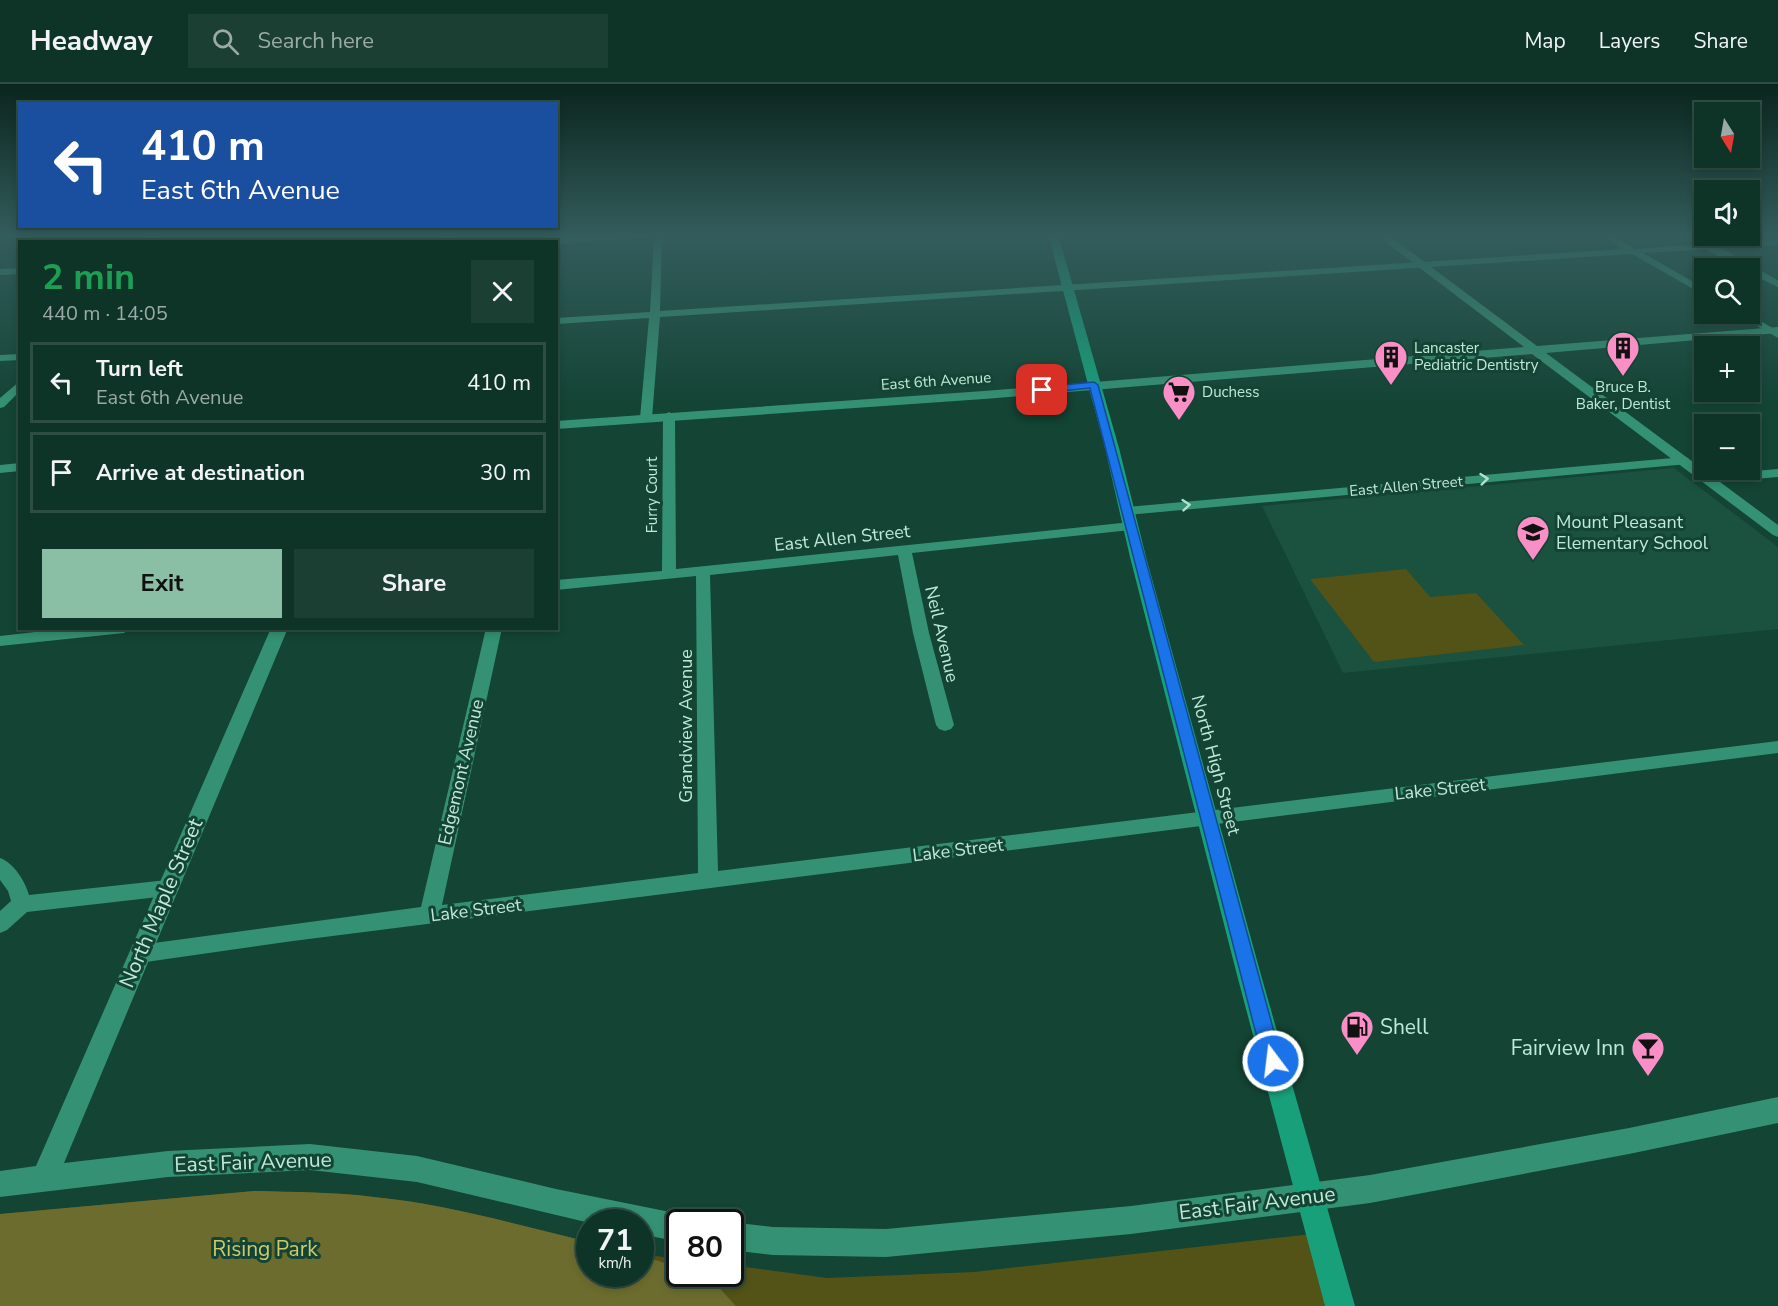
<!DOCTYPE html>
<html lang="en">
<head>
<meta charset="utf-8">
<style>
	body { margin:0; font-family:"Nunito Sans",sans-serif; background:#1c3f33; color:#f1f3f6; height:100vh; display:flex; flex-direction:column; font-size:22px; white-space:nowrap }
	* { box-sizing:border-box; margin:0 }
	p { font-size:20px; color:#9baaa7 }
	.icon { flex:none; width:33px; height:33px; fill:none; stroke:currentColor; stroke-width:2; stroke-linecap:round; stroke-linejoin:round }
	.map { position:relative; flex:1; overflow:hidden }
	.drawer { position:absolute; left:18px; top:156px; width:540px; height:390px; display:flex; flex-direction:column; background:#0e3327; border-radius:0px; box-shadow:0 3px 9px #0003,0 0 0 2px #2e4e44 }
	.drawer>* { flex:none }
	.hud { position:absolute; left:18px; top:18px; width:540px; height:126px; border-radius:0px; box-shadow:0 3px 9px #0003,0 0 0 2px #2e4e44; background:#1a4fa0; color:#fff; overflow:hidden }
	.needle { width:39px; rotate:169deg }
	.buttons { position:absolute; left:1694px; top:18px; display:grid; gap:12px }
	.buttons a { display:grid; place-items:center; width:66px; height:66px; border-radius:0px; background:#0e3327; box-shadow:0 3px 9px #0003,0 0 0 2px #2e4e44; font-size:30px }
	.speed { position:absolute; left:576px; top:1125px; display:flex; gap:12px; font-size:30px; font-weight:700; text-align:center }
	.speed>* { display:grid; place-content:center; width:78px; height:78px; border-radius:50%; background:#0e3327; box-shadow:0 3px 9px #0003,0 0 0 2px #2e4e44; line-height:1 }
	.speed small { font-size:15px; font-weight:400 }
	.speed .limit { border:3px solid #111; border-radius:9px; background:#fff; color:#111 }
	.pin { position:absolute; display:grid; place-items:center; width:51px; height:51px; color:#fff; margin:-26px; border-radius:12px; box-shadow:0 3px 9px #0006 }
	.me { position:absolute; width:66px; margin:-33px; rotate:345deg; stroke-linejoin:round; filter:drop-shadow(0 0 4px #0008) }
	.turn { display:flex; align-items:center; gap:21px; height:126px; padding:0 24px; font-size:27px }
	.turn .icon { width:78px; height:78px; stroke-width:2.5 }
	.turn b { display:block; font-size:42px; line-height:51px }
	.round { display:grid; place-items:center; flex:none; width:63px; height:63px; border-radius:0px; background:#1c3f33 }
	.headline { display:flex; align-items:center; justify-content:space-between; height:102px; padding:0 24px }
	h1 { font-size:36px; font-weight:700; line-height:45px; color:#1e9e55 }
	.action { display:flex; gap:12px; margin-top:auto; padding:12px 24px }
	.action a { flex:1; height:69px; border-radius:0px; background:#8abfa5; color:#111; font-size:24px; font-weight:700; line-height:69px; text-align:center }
	.action a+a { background:#1c3f33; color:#f1f3f6 }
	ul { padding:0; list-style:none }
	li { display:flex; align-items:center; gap:18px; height:81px; margin:0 12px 9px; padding:0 12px; border:3px solid #2e4e44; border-radius:0px }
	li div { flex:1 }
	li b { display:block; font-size:22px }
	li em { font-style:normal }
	header { display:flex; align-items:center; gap:36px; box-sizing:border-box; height:84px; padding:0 30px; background:#0e3327; border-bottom:2px solid #2e4e44 }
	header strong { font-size:28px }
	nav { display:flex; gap:33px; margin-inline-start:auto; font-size:21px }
	.search { width:420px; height:54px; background:#1c3f33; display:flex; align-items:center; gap:15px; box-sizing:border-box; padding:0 21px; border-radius:0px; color:#9baaa7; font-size:22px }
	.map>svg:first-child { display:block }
	.built { fill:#1a513f }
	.green { fill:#535217 }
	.forest { fill:#6d6c2f }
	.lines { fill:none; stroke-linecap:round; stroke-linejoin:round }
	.street { fill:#359173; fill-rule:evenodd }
	.secondary { fill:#359173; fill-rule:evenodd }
	.highway { fill:#18a07b; fill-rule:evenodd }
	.oneway { stroke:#b1e0ce }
	.route { fill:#1a73e8; stroke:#114b97; stroke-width:1.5 }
	.labels { text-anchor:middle; stroke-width:6; stroke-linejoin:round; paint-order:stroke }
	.far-poi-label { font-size:15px; fill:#bfe9d8; stroke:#134434; text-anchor:start }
	.far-street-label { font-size:15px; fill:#bfe9d8; stroke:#134434 }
	.poi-label { font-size:18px; fill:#bfe9d8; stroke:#134434; text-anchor:start }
	.street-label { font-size:18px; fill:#bfe9d8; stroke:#134434 }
	.near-street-label { font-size:21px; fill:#bfe9d8; stroke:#134434 }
	.near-poi-label { font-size:21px; fill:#bfe9d8; stroke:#134434; text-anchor:start }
	.near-park-label { font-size:21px; fill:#cbca71; stroke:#134434 }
</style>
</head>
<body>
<header>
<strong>Headway</strong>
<div class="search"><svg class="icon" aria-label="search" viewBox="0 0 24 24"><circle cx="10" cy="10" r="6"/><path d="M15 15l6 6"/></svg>Search here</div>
<nav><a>Map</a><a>Layers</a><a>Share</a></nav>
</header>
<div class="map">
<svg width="1778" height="1222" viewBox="0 0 1778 1222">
	<rect width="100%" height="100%" fill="#134434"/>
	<path class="built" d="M1674,384l104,79v82l-435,44 -81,-167z"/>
	<path class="green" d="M1406,485l24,28 46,-4 48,52 -150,17 -64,-83z
		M254,1107c40,1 80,1 120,6 73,7 144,28 215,45l1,32h50l1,-20 38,5 1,15h50l1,-9 96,13 147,-6 346,-39 20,73h-1340v-92z"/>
	<path class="forest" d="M254,1107c40,1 80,1 120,6 73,7 144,28 215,45l1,32h50l1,-19 38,13 1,6c33,0 34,9 56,32h-736v-92z"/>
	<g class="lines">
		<path class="street" d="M149,150h9l-5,8h-9z
			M620,150h50l-8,3 -2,74 963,-62 -24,-15h11l25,15 143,-10v6l-135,8 61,35v7l-72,-41 -972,63 -8,101 -6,4 -6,-4 9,-100 -93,6v-6l94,-6 4,-75 -98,7v-2h-18l4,-3z
			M20,184v6l-20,1v-6z
			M1737,230h11l30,17v7z
			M20,270v6l-20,1v-6z
			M20,297v10l-16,16 -4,1v-10z
			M669,328l6,4 1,153 455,-47 7,4 -7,4 -219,23 17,80 25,92 -3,4 -6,2 -6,-2 -3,-4 -23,-92 -15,-78 -188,20 8,296 1060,-130v12l-1485,188 -154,22 -7,-2 -3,-7 3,-7 7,-2 282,-38 65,-279h16l-60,277 256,-32 -2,-297 -140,14v-10l106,-9 1,-155z
			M1684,373l4,1 2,3 -2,3 -561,51 -7,-4 7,-4z
			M1778,385v8l-71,6 -6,-4 6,-4z
			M70,544h61l-7,5 -124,13v-10z
			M0,774c14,5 25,23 29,37l138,-15 7,2 3,6 -3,6 -7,2 -140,16 -20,18 -7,3v-22l11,-10 -3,-10 -8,-11z"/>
		<path class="secondary" d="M446,150h10l-2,8h-10z
			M1375,150h12l150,112 241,-19v6l-232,20 232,172v12l-5,-2 -241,-181 -548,45 -428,30v-8l428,-30 540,-44z
			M1677,150c27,0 76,33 101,46v7l-29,-14v-5h-8z
			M20,379v8l-20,2v-8z
			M271,544h17l-224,535 104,-12 142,-7 107,12 139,33 124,25 10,4 2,4h-12v20l-40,-8v-12l-50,1 -173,-41 -107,-12 -142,7 -168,20v-26l36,-5z
			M1778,1013v26l-149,31 -259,49 -239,31 -245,23 -113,-2 -43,-5v-28l43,5 113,2 245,-23 239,-31 259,-47z"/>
		<path class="highway" d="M1048,150h10l61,214 27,109 115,418 94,331h-30l-88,-331 -107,-418 -25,-109z"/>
	</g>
	<defs><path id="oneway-chevron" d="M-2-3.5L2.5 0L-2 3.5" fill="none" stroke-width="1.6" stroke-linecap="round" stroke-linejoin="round" transform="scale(1.5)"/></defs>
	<g class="oneway">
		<use href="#oneway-chevron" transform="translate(1484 395) rotate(-6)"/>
		<use href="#oneway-chevron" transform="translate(1186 421) rotate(-5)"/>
	</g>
	<linearGradient id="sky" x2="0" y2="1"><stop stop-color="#0a251d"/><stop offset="0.47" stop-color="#335c5c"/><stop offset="1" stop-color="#335c5c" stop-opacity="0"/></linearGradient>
	<rect width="1778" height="321" fill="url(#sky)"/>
	<path class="route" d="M1094,298l4,3 184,676 -3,7 -6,2 -7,-2 -3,-7 -173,-673 -48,5 -5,-3 5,-3z"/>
	<defs>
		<symbol id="building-pin" viewBox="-11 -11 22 30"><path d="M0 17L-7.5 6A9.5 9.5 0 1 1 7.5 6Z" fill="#fa8fc7" stroke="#134434"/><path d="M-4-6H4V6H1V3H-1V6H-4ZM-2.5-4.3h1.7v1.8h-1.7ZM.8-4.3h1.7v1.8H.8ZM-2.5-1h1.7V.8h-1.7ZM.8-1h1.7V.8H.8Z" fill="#111"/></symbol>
		<symbol id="supermarket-pin" viewBox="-11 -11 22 30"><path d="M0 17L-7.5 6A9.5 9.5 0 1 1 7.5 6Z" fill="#fa8fc7" stroke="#134434"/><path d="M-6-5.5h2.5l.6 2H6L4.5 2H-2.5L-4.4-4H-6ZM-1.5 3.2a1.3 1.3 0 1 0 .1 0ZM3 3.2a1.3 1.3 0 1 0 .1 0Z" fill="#111"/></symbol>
		<symbol id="school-pin" viewBox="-11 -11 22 30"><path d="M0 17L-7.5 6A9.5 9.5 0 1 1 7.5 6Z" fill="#fa8fc7" stroke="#134434"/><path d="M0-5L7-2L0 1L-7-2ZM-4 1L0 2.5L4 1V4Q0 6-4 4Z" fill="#111"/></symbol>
		<symbol id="fuel-pin" viewBox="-11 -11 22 30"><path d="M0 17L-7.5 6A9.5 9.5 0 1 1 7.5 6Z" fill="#fa8fc7" stroke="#134434"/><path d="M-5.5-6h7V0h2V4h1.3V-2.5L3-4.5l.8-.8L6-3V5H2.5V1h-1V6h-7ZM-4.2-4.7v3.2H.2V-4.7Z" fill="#111"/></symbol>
		<symbol id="bar-pin" viewBox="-11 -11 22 30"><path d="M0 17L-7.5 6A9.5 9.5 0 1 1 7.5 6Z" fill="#fa8fc7" stroke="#134434"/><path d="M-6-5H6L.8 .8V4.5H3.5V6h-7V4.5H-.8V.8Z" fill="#111"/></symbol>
	</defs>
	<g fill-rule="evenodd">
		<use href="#building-pin" x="1604" y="245" width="38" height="52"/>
		<use href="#building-pin" x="1372" y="254" width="38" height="52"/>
		<use href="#supermarket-pin" x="1160" y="289" width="38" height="52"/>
		<use href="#school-pin" x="1514" y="429" width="38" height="52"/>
		<use href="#fuel-pin" x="1338" y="924" width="38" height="52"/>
		<use href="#bar-pin" x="1629" y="945" width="38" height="52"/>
	</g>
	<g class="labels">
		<g class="far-poi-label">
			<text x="1414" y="269">Lancaster<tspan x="1414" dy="17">Pediatric Dentistry</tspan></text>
			<text x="1623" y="308" text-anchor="middle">Bruce B.<tspan x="1623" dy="17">Baker, Dentist</tspan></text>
			<text x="1202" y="313">Duchess</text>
		</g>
		<g class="far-street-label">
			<text transform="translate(936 297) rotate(-4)" y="5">East 6th Avenue</text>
			<text transform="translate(1406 402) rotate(-5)" y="5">East Allen Street</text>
			<text transform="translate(652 411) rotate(-90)" y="5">Furry Court</text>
		</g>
		<g class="poi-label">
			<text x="1556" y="444">Mount Pleasant<tspan x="1556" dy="21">Elementary School</tspan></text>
		</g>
		<g class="street-label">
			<text transform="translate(842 454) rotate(-6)" y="6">East Allen Street</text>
			<text transform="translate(942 550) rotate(77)" y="6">Neil Avenue</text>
			<text transform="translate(686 642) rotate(-90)" y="6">Grandview Avenue</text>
			<text transform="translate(1216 681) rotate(75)" y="6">North High Street</text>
			<text transform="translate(461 688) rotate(-77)" y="6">Edgemont Avenue</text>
			<text transform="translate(1440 705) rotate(-6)" y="6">Lake Street</text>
			<text transform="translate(958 766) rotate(-7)" y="6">Lake Street</text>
			<text transform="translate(476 826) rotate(-7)" y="6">Lake Street</text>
		</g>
		<g class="near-street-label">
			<text transform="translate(161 819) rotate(-67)" y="7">North Maple Street</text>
			<text transform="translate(253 1078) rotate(-2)" y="7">East Fair Avenue</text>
			<text transform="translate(1257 1119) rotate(-7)" y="7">East Fair Avenue</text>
		</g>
		<g class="near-poi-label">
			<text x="1380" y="950">Shell</text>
			<text x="1625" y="971" text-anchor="end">Fairview Inn</text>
		</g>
		<g class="near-park-label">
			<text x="265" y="1172">Rising Park</text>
		</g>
	</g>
</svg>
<div class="buttons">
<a><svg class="needle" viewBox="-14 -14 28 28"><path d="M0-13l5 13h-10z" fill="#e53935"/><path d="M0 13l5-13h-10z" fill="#9baaa7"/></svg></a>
<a><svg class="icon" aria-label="sound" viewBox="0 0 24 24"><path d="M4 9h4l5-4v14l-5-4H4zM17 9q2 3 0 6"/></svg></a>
<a><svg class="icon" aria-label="search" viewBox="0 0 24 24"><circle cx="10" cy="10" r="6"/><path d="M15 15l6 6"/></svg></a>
<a>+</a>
<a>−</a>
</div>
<div class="speed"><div>71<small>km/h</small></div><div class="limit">80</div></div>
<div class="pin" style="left:1042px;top:306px;background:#d93025"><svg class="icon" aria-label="arrive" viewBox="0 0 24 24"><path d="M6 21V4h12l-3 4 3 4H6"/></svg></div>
<svg class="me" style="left:1273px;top:977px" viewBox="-20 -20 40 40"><circle r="17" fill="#1a73e8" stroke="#fff" stroke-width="3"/><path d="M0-11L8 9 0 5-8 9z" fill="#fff"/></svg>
<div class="hud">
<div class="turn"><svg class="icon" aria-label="left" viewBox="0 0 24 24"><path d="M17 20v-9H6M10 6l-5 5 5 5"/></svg><div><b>410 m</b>East 6th Avenue</div></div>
</div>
<section class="drawer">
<div class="headline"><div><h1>2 min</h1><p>440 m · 14:05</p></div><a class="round"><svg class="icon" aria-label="close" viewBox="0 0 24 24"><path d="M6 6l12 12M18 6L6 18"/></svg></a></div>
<ul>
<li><svg class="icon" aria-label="left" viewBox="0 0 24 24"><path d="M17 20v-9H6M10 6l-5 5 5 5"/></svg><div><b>Turn left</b><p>East 6th Avenue</p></div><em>410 m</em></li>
<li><svg class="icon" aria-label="arrive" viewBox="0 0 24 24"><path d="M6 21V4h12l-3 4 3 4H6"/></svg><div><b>Arrive at destination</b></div><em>30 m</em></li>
</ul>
<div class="action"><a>Exit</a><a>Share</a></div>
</section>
</div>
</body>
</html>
